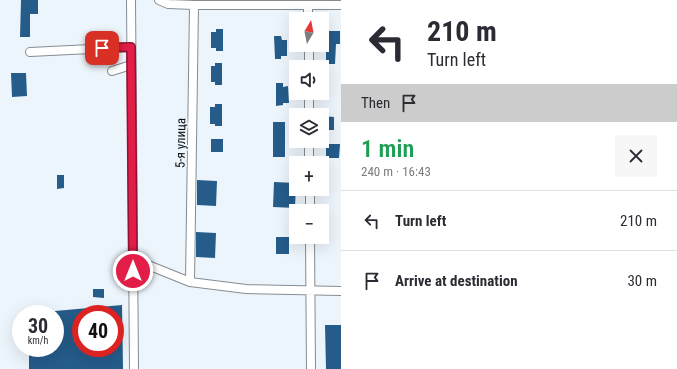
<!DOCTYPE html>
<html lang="en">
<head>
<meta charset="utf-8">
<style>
	body { margin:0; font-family:"Roboto Condensed",sans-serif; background:#f7f7f7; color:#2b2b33; height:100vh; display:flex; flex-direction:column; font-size:15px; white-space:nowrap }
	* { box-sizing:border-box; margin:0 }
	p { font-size:13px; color:#7c7c81 }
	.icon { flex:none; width:22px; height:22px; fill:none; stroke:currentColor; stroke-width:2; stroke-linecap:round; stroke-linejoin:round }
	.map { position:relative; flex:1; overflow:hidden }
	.panel { display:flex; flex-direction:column; background:#fff; width:336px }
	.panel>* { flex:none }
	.hud { background:#fff; color:#2b2b33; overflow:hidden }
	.needle { width:26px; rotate:10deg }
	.tools { position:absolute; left:289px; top:12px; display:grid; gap:8px }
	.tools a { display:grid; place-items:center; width:40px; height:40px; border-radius:0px; background:#fff; box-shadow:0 4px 16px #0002; font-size:20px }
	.speed { position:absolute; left:12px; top:305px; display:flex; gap:8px; font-size:20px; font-weight:700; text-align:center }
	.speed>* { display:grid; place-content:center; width:52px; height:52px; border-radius:50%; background:#fff; box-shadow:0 4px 16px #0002; line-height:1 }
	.speed small { font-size:10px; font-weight:400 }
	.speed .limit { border:6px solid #d22; background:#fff; color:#111 }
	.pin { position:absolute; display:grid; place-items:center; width:34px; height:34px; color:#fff; margin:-17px; border-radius:8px; box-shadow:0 2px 6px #0006 }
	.me { position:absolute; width:44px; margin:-22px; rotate:0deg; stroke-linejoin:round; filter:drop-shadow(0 0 3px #0008) }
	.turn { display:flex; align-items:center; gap:14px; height:84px; padding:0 20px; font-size:18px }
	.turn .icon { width:52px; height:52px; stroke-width:2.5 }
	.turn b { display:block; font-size:28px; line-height:34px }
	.then { display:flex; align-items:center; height:38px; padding:0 20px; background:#0003; gap:8px; font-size:15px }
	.round { display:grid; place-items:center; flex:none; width:42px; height:42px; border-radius:0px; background:#f7f7f7 }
	.summary { display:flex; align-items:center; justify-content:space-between; height:68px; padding:0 20px }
	h1 { font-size:24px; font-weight:600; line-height:30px; color:#1e9e55 }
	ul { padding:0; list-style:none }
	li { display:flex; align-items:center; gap:12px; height:60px; padding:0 20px; border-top:1px solid #e1e1e2 }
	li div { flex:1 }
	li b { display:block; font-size:15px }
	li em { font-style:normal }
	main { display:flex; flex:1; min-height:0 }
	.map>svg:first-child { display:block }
	.building { fill:#255c8a; fill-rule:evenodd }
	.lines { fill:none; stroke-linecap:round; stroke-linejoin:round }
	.minor-casing { stroke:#858c92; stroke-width:10 }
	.minor { stroke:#fff; stroke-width:8 }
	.route-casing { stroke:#92132f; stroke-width:10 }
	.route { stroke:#e11d48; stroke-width:7 }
	.labels { text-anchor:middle; stroke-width:4; stroke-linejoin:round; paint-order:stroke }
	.street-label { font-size:13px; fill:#0b0d10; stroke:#edf5fc }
</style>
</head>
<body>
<main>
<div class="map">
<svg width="341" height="369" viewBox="0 0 341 369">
	<rect width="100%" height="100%" fill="#edf5fc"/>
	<path class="building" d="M21,0h17v14h-8v23h-10z
		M216,29h7v22h-7v-3h-5v-16h5z
		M326,31h14v13h-4l-1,20h-9z
		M274,36h7l1,4h5v16h-6v3h-6z
		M215,63h7v22h-7v-3h-4v-16h4z
		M11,73h15l1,23 -15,1z
		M276,83h7v4l5,-1 1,17h-6v2l-7,1z
		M215,104h7v22h-7v-2h-5v-17h5z
		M322,116l12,1v13h-12z
		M273,122h12v35h-12z
		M211,139h12v13h-12z
		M326,144h14l-1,14h-13z
		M57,175h7v13l-7,1z
		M197,180l20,1 -1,25 -19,-1z
		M274,182l22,1 -1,25 -22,-1z
		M196,232l20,1 -1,25 -19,-1z
		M276,237h13v17h-13z
		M93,289h11v9l-11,-1z
		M122,305l1,64h-94v-21h26v-37zM81,314h34v34h-34z
		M325,325h16v44h-15z"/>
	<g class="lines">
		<defs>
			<path id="minor" d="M131,0l3,369
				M159,0l9,4 26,1h147
				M308,5v14
				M309,45v22
				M30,52l101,-5
				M112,71l19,-6
				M309,93v22
				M309,141v22
				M310,189v22
				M310,237l1,132
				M133,259l57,23 56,7 95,2
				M190,282l4,-277"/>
		</defs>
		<use href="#minor" class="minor-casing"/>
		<use href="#minor" class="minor"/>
	</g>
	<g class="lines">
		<defs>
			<path id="route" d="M102,48l29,-1 2,224"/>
		</defs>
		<use href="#route" class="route-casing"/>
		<use href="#route" class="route"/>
	</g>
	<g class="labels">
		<g class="street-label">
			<text transform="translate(180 143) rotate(-89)" y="5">5-я улица</text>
		</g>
	</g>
</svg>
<div class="tools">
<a><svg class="needle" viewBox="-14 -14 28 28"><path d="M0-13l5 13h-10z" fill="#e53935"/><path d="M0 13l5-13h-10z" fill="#7c7c81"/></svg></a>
<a><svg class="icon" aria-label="sound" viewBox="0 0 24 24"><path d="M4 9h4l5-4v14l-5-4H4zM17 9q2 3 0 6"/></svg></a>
<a><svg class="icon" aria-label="layers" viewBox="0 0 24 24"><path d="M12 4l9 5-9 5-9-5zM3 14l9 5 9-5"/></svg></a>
<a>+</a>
<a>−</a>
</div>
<div class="speed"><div>30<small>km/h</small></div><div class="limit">40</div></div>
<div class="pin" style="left:102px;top:48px;background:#d93025"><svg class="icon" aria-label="arrive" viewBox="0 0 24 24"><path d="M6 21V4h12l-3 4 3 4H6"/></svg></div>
<svg class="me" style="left:133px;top:271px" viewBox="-20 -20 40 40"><circle r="17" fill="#e11d48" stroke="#fff" stroke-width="3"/><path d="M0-11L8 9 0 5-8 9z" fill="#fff"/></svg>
</div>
<section class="panel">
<div class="hud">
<div class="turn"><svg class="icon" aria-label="left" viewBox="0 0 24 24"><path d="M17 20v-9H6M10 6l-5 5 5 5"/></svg><div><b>210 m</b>Turn left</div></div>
<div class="then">Then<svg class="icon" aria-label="arrive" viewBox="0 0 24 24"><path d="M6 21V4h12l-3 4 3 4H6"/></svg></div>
</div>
<div class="summary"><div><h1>1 min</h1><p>240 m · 16:43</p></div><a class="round"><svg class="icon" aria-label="close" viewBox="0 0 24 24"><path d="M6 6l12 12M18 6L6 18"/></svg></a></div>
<ul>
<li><svg class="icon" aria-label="left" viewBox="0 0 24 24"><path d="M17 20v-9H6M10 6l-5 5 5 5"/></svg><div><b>Turn left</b></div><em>210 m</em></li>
<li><svg class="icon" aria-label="arrive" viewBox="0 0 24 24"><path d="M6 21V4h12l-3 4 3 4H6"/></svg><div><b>Arrive at destination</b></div><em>30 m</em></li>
</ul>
</section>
</main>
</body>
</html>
